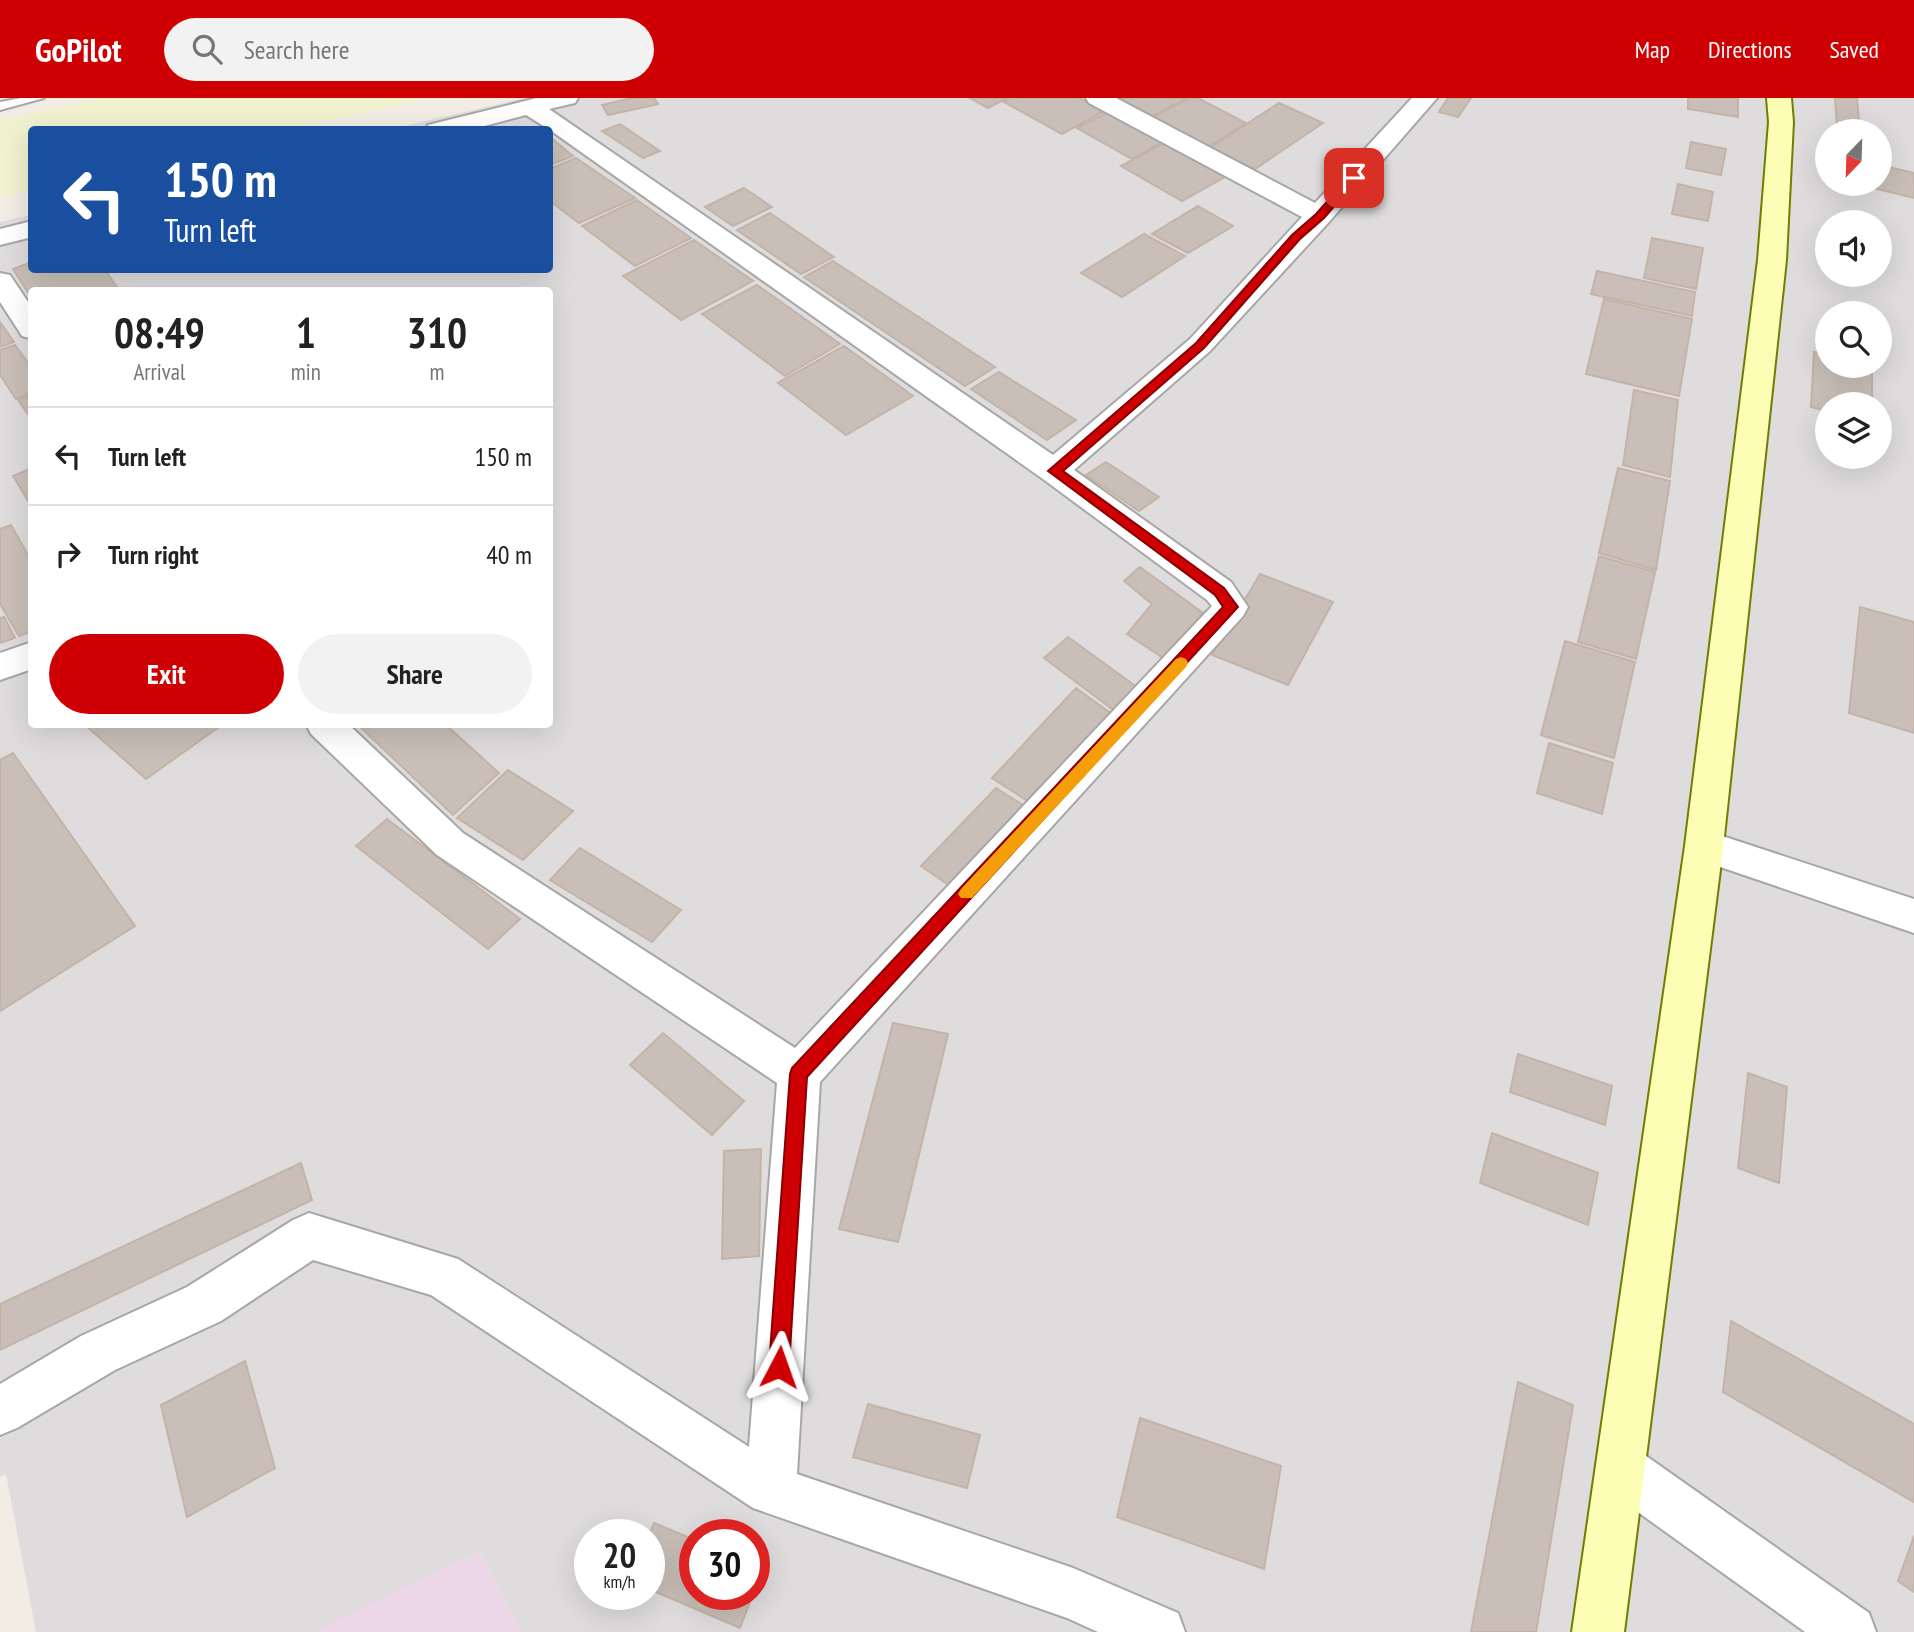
<!DOCTYPE html>
<html lang="en">
<head>
<meta charset="utf-8">
<style>
	body { margin:0; font-family:"PT Sans Narrow",sans-serif; background:#f2f2f2; color:#222; height:100vh; display:flex; flex-direction:column; font-size:26px; white-space:nowrap }
	* { box-sizing:border-box; margin:0 }
	p { font-size:23px; color:#767676 }
	.icon { flex:none; width:38px; height:38px; fill:none; stroke:currentColor; stroke-width:2; stroke-linecap:round; stroke-linejoin:round }
	.map { position:relative; flex:1; overflow:hidden }
	.side { position:absolute; left:28px; top:189px; width:525px; height:441px; display:flex; flex-direction:column; background:#fff; border-radius:7px; box-shadow:0 7px 28px #0002 }
	.side>* { flex:none }
	.top-card { position:absolute; left:28px; top:28px; width:525px; height:147px; border-radius:7px; box-shadow:0 7px 28px #0002; background:#1a4fa0; color:#fff; overflow:hidden }
	.needle { width:46px; rotate:203deg }
	.fabs { position:absolute; left:1815px; top:21px; display:grid; gap:14px }
	.fabs a { display:grid; place-items:center; width:77px; height:77px; border-radius:50%; background:#fff; box-shadow:0 7px 28px #0002; font-size:35px }
	.speed { position:absolute; left:574px; top:1421px; display:flex; gap:14px; font-size:35px; font-weight:700; text-align:center }
	.speed>* { display:grid; place-content:center; width:91px; height:91px; border-radius:50%; background:#fff; box-shadow:0 7px 28px #0002; line-height:1 }
	.speed small { font-size:18px; font-weight:400 }
	.speed .limit { border:10px solid #d22; background:#fff; color:#111 }
	.pin { position:absolute; display:grid; place-items:center; width:60px; height:60px; color:#fff; margin:-30px; border-radius:14px; box-shadow:0 4px 10px #0006 }
	.me { position:absolute; width:77px; margin:-38px; rotate:4deg; stroke-linejoin:round; filter:drop-shadow(0 0 5px #0008) }
	.turn { display:flex; align-items:center; gap:24px; height:147px; padding:0 21px; font-size:32px }
	.turn .icon { width:91px; height:91px; stroke-width:2.5 }
	.turn b { display:block; font-size:49px; line-height:60px }
	.eta { display:flex; justify-content:space-evenly; align-items:center; height:119px; text-align:center }
	.eta b { font-size:42px; font-weight:700; line-height:49px }
	.action { display:flex; gap:14px; margin-top:auto; padding:14px 21px }
	.action a { flex:1; height:80px; border-radius:42px; background:#cf0003; color:#fff; font-size:28px; font-weight:700; line-height:80px; text-align:center }
	.action a+a { background:#f2f2f2; color:#222 }
	ul { padding:0; list-style:none }
	li { display:flex; align-items:center; gap:21px; height:98px; padding:0 21px; border-top:2px solid #e0e0e0 }
	li div { flex:1 }
	li b { display:block; font-size:26px }
	li em { font-style:normal }
	header { display:flex; align-items:center; gap:42px; box-sizing:border-box; height:98px; padding:0 35px; background:#cf0003; color:#fff }
	header strong { font-size:33px }
	nav { display:flex; gap:38px; margin-inline-start:auto; font-size:24px }
	.search { width:490px; height:63px; background:#f2f2f2; display:flex; align-items:center; gap:18px; box-sizing:border-box; padding:0 24px; border-radius:38px; color:#767676; font-size:26px }
	.map>svg:first-child { display:block }
	.residential { fill:#dedcdd; fill-rule:evenodd }
	.industrial { fill:#ebd7e7 }
	.farmland { fill:#eff1cf }
	.building { fill:#c9bfb8; stroke:#c4b3a6; stroke-width:2 }
	.lines { fill:none; stroke-linecap:round; stroke-linejoin:round }
	.service-casing { stroke:#a7a7a7; stroke-width:4 }
	.minor-casing { stroke:#a7a7a7; stroke-width:4 }
	.secondary-casing { stroke:#727d00; stroke-width:4 }
	.service { fill:#fff; fill-rule:evenodd }
	.minor { fill:#fff; fill-rule:evenodd }
	.secondary { fill:#fcfeb6; fill-rule:evenodd }
	.route { fill:#cf0003; stroke:#870002; stroke-width:2 }
	.slow { fill:#f59e0b }
</style>
</head>
<body>
<header>
<strong>GoPilot</strong>
<div class="search"><svg class="icon" aria-label="search" viewBox="0 0 24 24"><circle cx="10" cy="10" r="6"/><path d="M15 15l6 6"/></svg>Search here</div>
<nav><a>Map</a><a>Directions</a><a>Saved</a></nav>
</header>
<div class="map">
<svg width="1914" height="1534" viewBox="0 0 1914 1534">
	<rect width="100%" height="100%" fill="#f1ede5"/>
	<path class="residential" d="M525,0h1389v1534h-1392l-43,-81 -163,81h-280l-30,-158 -6,3v-1255l31,-7 1,55h518v-140l-159,-1zM1827,33h53v53h-53zM1827,124h53v53h-53zM32,192h518v434h-518zM1827,215h53v53h-53zM1827,306h53v53h-53zM590,1437h59v59h-59zM695,1437h59v59h-59z"/>
	<path class="industrial" d="M479,1453l43,81h-210z"/>
	<path class="farmland" d="M101,0h328l-134,31 -263,1 -1,61 -31,7v-78z"/>
	<path class="building" d="M632,0h22l4,6 -50,11 -6,-10z
		M970,0h37l-19,10z
		M1011,0h68l25,13 -42,23 -58,-32z
		M1118,0h69l-35,18z
		M1189,0h9l48,25 -37,24 -56,-30z
		M1448,0h23l-13,19 -19,-5z
		M1688,0h50v19l-50,-8z
		M1835,0h22l3,33 -23,-4z
		M1279,5l44,20 -68,46 -45,-21z
		M1106,15l56,29 -30,17 -55,-31z
		M620,26l40,27 -17,7 -41,-27z
		M550,39l23,19 -23,9z
		M1691,44l35,7 -5,26 -35,-7z
		M1163,45l62,34 -43,24 -61,-35z
		M576,60l59,40 -56,25 -29,-22v-32z
		M1880,67l34,8v25l-57,-14h23z
		M1678,86l35,8 -5,29 -36,-7z
		M744,90l28,19 -39,19 -28,-19z
		M637,102l54,38 -56,28 -53,-40z
		M1198,108l35,20 -45,27 -36,-19z
		M770,115l64,44 -33,17 -64,-44z
		M1144,136l41,22 -63,41 -41,-24z
		M1652,140l51,10 -7,41 -52,-11z
		M694,142l59,41 -72,39 -58,-44z
		M833,163l162,106 -30,19 -161,-109z
		M32,164v8h73l14,20h-87v9l-19,-30z
		M1597,173l98,21 -3,24 -101,-22z
		M757,187l83,59 -55,32 -83,-62z
		M1604,201l88,20 -13,77 -93,-22z
		M0,224l14,20 -14,5z
		M15,247l17,23v24l-16,7 -16,-24v-25z
		M844,248l69,50 -67,39 -68,-52z
		M1814,254l13,2v12h45v38h-45v7l-16,-4z
		M999,274l77,48 -29,20 -76,-51z
		M1634,292l44,10 -8,77 -47,-12z
		M32,296v26l-14,-20z
		M1106,364l53,35 -20,14 -53,-36z
		M32,370v36h-2l-17,-28z
		M1618,370l52,13 -14,89 -57,-17z
		M11,427l21,37v69l-13,5 -19,-32v-75z
		M1599,458l56,16 -19,87 -58,-17z
		M1140,469l63,46 -40,45 -36,-24 25,-30 -28,-23z
		M1260,476l73,28 -45,83 -76,-30z
		M1860,509l54,15v111l-65,-20z
		M4,519l11,21 -15,5v-25z
		M1068,539l70,51 -22,24 -72,-54z
		M1565,543l70,21 -21,96 -73,-23z
		M1076,590l37,27 -78,91 -43,-28z
		M84,626h139l-77,55z
		M357,626h88l54,49 -46,42z
		M1549,645l64,20 -11,51 -65,-21z
		M13,655l122,173 -135,85v-251z
		M508,672l65,41 -50,49 -66,-42z
		M996,690l35,22 -75,80 -35,-24z
		M387,721l133,100 -32,30 -132,-103z
		M580,750l101,62 -29,32 -102,-62z
		M893,925l55,11 -50,208 -59,-13z
		M663,935l81,68 -32,34 -82,-70z
		M1518,956l94,32 -7,39 -95,-33z
		M1748,975l39,14 -8,96 -41,-15z
		M1492,1035l106,40 -10,52 -108,-42z
		M761,1051l-2,107 -37,3 2,-108z
		M301,1065l11,37 -312,150v-46z
		M1731,1223l183,103v78l-191,-110z
		M245,1263l30,107 -88,49 -26,-112z
		M1518,1284l55,23 -37,227h-65z
		M868,1306l112,31 -13,53 -114,-31z
		M1140,1320l141,48 -17,103 -147,-52z
		M654,1425l41,17v54h58l-13,34 -91,-39v-54z
		M1914,1438v56l-16,-11z"/>
	<g class="lines">
		<defs>
			<path id="service" d="M21,0h23l-44,12v-8z"/>
			<path id="minor" d="M537,0h41l-3,5 -26,6 504,346 137,-116 112,-122 -213,-114 -3,-5h30l199,105 97,-105h25l-108,124 -119,129 -136,119 157,112 17,25 -5,9 -423,466 -23,392 276,94 105,45 7,19h-87l-31,-14 -314,-110 -322,-213 -118,-35 -92,61 -106,49 -98,58 -17,7v-51l81,-48 106,-49 106,-67 16,-7 149,46 291,188 28,-364 -340,-228 -126,-121 -5,-10h42l115,109 332,215 417,-442 -5,-6 -164,-121 -493,-349 -24,-15 -57,15h-44l3,-5z
				M32,123v16l-32,8v-16z
				M0,175l10,2 22,33v31l-10,-3 -22,-34z
				M32,544v27l-32,11v-27z
				M1704,732l210,69v34l-223,-76 -6,-11 6,-11z
				M1621,1346l18,7 230,162 7,19h-71l-202,-145 -7,-18 7,-18z"/>
			<path id="secondary" d="M1767,0h24l2,24 -7,138 -63,586 -99,786h-52l113,-786 73,-586 11,-138z"/>
		</defs>
		<use href="#service" class="service-casing"/>
		<use href="#minor" class="minor-casing"/>
		<use href="#secondary" class="secondary-casing"/>
		<use href="#service" class="service"/>
		<use href="#minor" class="minor"/>
		<use href="#secondary" class="secondary"/>
	</g>
	<path class="route" d="M1350,78l9,2 -35,40 -24,21 -96,109 -141,123 161,117 14,19 -431,470 -18,290 -3,7 -7,3 -7,-3 -3,-7 21,-293 2,-6 431,-461 -8,-12 -167,-124 148,-128 96,-108 24,-21z"/>
	<path class="slow" d="M1181,559l5,2 2,4 -2,4 -214,231h-11l-3,-4 3,-5 215,-230z"/>
</svg>
<div class="fabs">
<a><svg class="needle" viewBox="-14 -14 28 28"><path d="M0-13l5 13h-10z" fill="#e53935"/><path d="M0 13l5-13h-10z" fill="#767676"/></svg></a>
<a><svg class="icon" aria-label="sound" viewBox="0 0 24 24"><path d="M4 9h4l5-4v14l-5-4H4zM17 9q2 3 0 6"/></svg></a>
<a><svg class="icon" aria-label="search" viewBox="0 0 24 24"><circle cx="10" cy="10" r="6"/><path d="M15 15l6 6"/></svg></a>
<a><svg class="icon" aria-label="layers" viewBox="0 0 24 24"><path d="M12 4l9 5-9 5-9-5zM3 14l9 5 9-5"/></svg></a>
</div>
<div class="speed"><div>20<small>km/h</small></div><div class="limit">30</div></div>
<div class="pin" style="left:1354px;top:80px;background:#d93025"><svg class="icon" aria-label="arrive" viewBox="0 0 24 24"><path d="M6 21V4h12l-3 4 3 4H6"/></svg></div>
<svg class="me" style="left:779px;top:1269px" viewBox="-20 -20 40 40"><path d="M0-17L14 15 0 8-14 15z" fill="#cf0003" stroke="#fff" stroke-width="4"/></svg>
<div class="top-card">
<div class="turn"><svg class="icon" aria-label="left" viewBox="0 0 24 24"><path d="M17 20v-9H6M10 6l-5 5 5 5"/></svg><div><b>150 m</b>Turn left</div></div>
</div>
<section class="side">
<div class="eta">
<div><b>08:49</b><p>Arrival</p></div>
<div><b>1</b><p>min</p></div>
<div><b>310</b><p>m</p></div>
</div>
<ul>
<li><svg class="icon" aria-label="left" viewBox="0 0 24 24"><path d="M17 20v-9H6M10 6l-5 5 5 5"/></svg><div><b>Turn left</b></div><em>150 m</em></li>
<li><svg class="icon" aria-label="right" viewBox="0 0 24 24"><path d="M7 20v-9h11M14 6l5 5-5 5"/></svg><div><b>Turn right</b></div><em>40 m</em></li>
</ul>
<div class="action"><a>Exit</a><a>Share</a></div>
</section>
</div>
</body>
</html>
